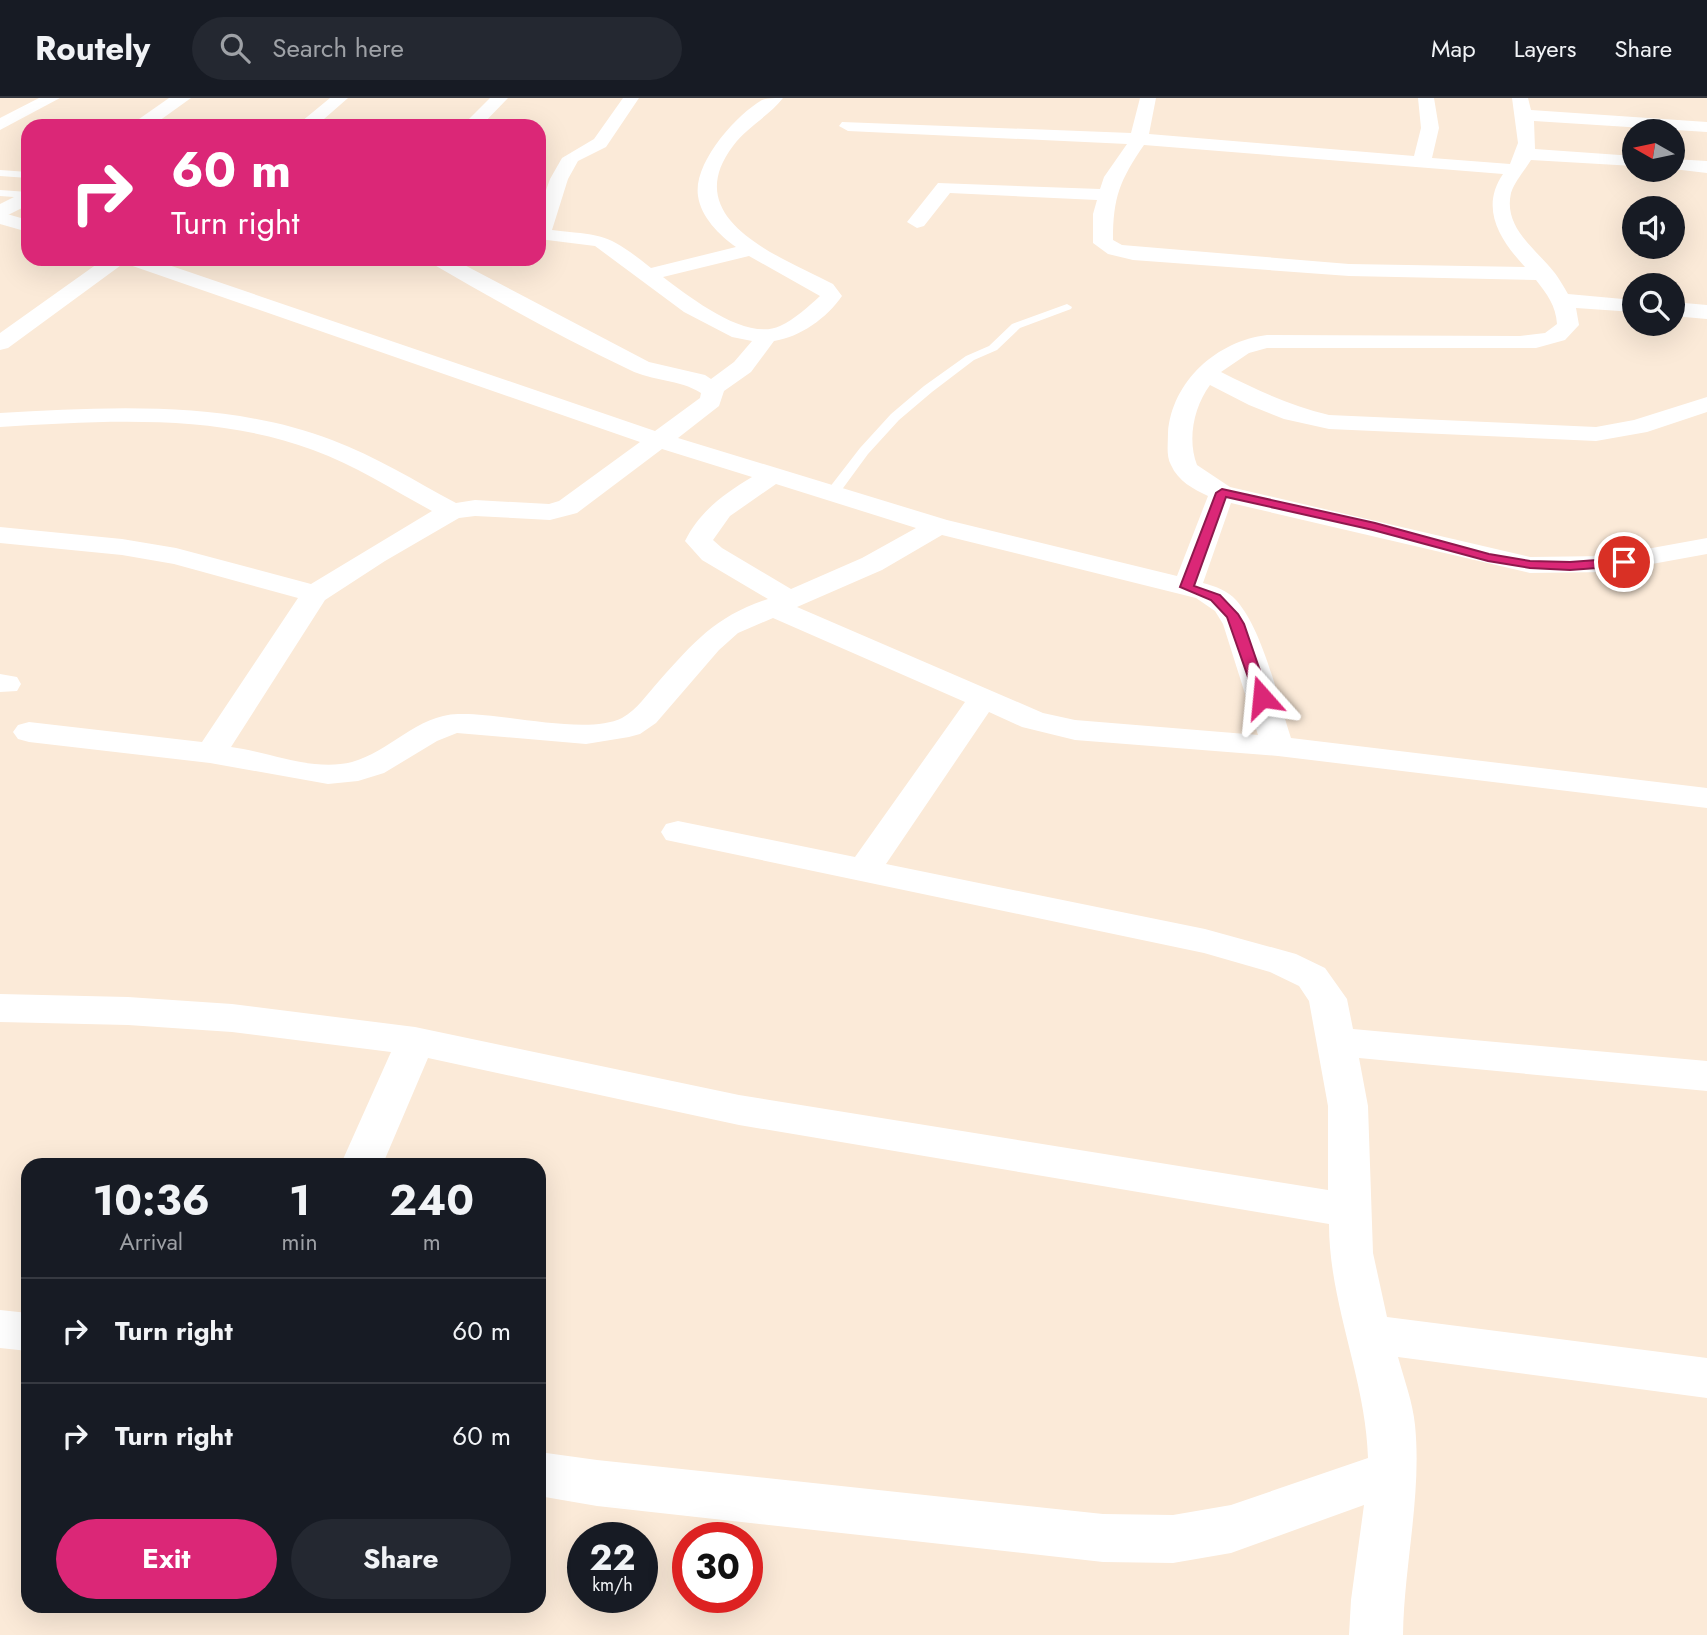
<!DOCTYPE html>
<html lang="en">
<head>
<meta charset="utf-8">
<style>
	body { margin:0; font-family:Jost,sans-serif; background:#242831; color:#f1f3f6; height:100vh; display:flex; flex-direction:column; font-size:26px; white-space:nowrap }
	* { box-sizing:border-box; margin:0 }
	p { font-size:23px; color:#9ea1a6 }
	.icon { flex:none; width:38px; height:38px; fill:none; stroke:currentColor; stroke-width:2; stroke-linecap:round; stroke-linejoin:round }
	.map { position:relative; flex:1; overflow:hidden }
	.drawer { position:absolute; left:21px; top:1060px; width:525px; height:455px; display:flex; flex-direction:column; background:#171b24; border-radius:21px; box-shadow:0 7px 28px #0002 }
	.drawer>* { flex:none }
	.guide { position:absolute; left:21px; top:21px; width:525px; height:147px; border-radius:21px; box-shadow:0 7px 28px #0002; background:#db2777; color:#fff; overflow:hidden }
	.needle { width:46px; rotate:279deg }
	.fabs { position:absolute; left:1622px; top:21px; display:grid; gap:14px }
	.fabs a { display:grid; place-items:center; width:63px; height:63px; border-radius:50%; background:#171b24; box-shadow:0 7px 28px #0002; font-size:35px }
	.speed { position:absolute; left:567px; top:1424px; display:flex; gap:14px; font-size:35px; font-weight:700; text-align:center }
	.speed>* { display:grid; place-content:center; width:91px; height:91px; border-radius:50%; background:#171b24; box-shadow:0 7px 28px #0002; line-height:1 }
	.speed small { font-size:18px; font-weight:400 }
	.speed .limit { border:10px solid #d22; background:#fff; color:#111 }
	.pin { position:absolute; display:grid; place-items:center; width:60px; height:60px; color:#fff; margin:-30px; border:4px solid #fff; border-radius:50%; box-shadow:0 2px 7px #0007 }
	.me { position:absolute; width:77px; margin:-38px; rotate:342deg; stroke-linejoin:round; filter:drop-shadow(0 0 5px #0008) }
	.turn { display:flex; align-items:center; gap:24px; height:147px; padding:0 35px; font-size:32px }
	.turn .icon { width:91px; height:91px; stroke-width:2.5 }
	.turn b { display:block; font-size:49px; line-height:60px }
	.eta { display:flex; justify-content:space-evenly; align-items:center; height:119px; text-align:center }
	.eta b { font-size:42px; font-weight:700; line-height:49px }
	.action { display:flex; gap:14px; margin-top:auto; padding:14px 35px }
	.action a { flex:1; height:80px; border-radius:42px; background:#db2777; color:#fff; font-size:28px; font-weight:700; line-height:80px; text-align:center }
	.action a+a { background:#242831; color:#f1f3f6 }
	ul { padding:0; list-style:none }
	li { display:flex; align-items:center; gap:21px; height:105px; padding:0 35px; border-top:2px solid #363941 }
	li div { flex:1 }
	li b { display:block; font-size:26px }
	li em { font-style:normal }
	header { display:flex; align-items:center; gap:42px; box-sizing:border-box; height:98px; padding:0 35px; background:#171b24; border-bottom:2px solid #363941 }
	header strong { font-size:33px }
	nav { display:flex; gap:38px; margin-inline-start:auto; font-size:24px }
	.search { width:490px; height:63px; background:#242831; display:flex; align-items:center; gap:18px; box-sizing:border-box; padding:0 24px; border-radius:38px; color:#9ea1a6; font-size:26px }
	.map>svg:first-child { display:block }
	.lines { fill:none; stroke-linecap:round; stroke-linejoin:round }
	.service { fill:#fff; fill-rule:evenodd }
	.minor { fill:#fff; fill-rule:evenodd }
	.tertiary { fill:#fff; fill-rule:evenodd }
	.route { fill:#db2777; stroke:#8e194d; stroke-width:2 }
</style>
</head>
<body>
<header>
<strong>Routely</strong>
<div class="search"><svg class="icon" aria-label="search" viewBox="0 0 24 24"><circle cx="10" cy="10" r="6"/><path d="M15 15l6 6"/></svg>Search here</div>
<nav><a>Map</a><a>Layers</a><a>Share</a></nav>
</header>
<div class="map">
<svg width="1707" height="1537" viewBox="0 0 1707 1537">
	<rect width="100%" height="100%" fill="#fbead8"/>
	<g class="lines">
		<path class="service" d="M0,72l28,2v6l-28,-2z
			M0,92l28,2v6l-28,-2z
			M1067,206l5,3 -1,2 -51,19 -23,22 -23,10 -42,32 -33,28 -31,34 -30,41h-10l-2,-3 34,-44 31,-34 33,-28 42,-30 23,-10 23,-22z"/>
		<path class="minor" d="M39,0h21l-60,32v-12z
			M330,0h18l-32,28h-20z
			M490,0h18l-27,28h-19z
			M623,0h16l-33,49 -28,14 -10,18 -16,51c53,6 55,3 99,38l85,-21c-17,-12 -35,-30 -38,-51 -5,-33 38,-81 64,-96 6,-2 15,-2 21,-2 -14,18 -36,29 -50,48 -56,74 48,111 100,138l9,12c-15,22 -42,41 -68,45l-23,31 -27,19 -5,15 -41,32 269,82 230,56 31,-80c-15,-7 -30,-15 -37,-31 -5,-9 -3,-21 -3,-32 4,-52 49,-92 99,-98l253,1 25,-3 12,-9c-1,-18 -10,-30 -21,-44l-187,-4 -216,-16 -25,-6 -15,-11v-29l4,-14 -147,-7 -26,33 -7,2 -10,-6 31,-39 162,6 4,-12 23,-33 -279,-13 -9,-5 3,-4 289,11 9,-35h16l-7,36 265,22 7,-28 -3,-30h16l5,30 -7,30 78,6 8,-21 -6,-45h16l3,12 176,12v10l-173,-11 1,28 99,7v10l-103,-6c-6,10 -16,21 -20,33 -8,35 25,56 43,79 4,5 10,15 14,22l66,6v12l-58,-4 3,17 -14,15 -29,8h-269l-18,5 -28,19c36,18 69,34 108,43l267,12 38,-7 73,-23v15l-60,20 -51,9 -267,-12 -45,-10 -35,-14 -39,-20c-16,22 -23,54 -13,80l33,22 300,70 78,-1 99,-18v16l-99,18 -78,1 -299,-70 -28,80c12,3 25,8 33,17 27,30 42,99 55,138l416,50v20l-429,-52 -203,-16 -53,-13 -33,-15 -103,152 319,65 91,25 29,14 22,31 6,30 354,32v30l-348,-33 9,48 5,147 14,64 320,41v40l-309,-41c6,22 15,46 17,68 7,70 -11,140 -12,210h-54l2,-35 13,-95 -133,48 -58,10 -70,-1 -506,-56 -58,-10v-44l58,8 506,54 70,1 58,-10 137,-47c-2,-79 -39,-154 -39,-234l-590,-99 -311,-67 -46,108h-42l51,-114 -159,-20 -104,-7 -128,-3v-28l128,3 104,7 183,23 324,68 589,95v-84l-19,-105 -10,-15 -29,-14 -66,-19 -538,-113 -5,-8 5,-8 12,-3 177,36 110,-155 -192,-84 -35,15 -19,17 -63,73 -16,11 -11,3 -43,7 -129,-11 -20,8 -53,32 -26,8 -30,3 -118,-21 -181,-21 -11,-3 -5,-7 5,-7 11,-3 173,20 96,-144 -124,-34 -52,-9 -122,-12v-16l122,12 54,9 135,36 121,-73c-39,-21 -77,-46 -119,-61 -99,-37 -210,-29 -313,-23v-14c110,-6 227,-13 332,27 43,16 83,41 124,63l19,-3 74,4 10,-3 81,-59 -516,-179 -116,85 -8,2v-17l104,-74h47l504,172 45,-33 1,-5c-22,-14 -49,-12 -71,-23 -68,-32 -134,-69 -199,-107l-3,-4h25l196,103 56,13 6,4 23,-17 18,-21 -20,-4 -48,-25 -89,-66 -56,-7v-29l11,-31 12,-21 32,-19zM1144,47l359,29c-24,35 -2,67 22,93l-176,-3 -227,-19 -9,-5c0,-43 7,-60 31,-95zM749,158l71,40c-12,11 -25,23 -40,30 -34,16 -90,-29 -117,-49zM662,351l90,28c-28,17 -52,34 -67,64l17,19 66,39c-52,17 -73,42 -109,82 -11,12 -22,29 -37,37 -37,18 -122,-6 -164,-4 -41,1 -69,38 -106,48 -39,10 -83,-10 -121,-15l94,-147 60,-39 74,-43 16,-2 75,4 27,-7zM776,386l140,44 -54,30 -71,31 -69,-41 -9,-8 17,-24zM942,437l254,63 19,13 8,13 35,111 -183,-15 -32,-7 -246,-106 85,-37z
			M1673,61l34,2v12l-34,-4z
			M0,114l28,8v12l-28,-8z
			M1673,204l34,3v14l-34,-3z
			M0,576l17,3 4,7 -4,7 -17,1z
			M0,1212l28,3v38l-28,-3z"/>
		<path class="tertiary" d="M169,0h22l-39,28h-23z
			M28,92v15l-28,14v-15z"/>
	</g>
	<path class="route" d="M1222,391l153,34 114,31 41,7 40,1 54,-4 6,4 -6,4 -54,4 -40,-2 -42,-7 -115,-31 -147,-33 -32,89 26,9 18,19 6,10 25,73 -7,4 -7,-4 -28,-80 -16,-17 -31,-13 36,-94z"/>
</svg>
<div class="fabs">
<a><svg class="needle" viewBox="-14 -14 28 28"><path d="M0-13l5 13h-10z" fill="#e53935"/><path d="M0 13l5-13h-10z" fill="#9ea1a6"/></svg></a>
<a><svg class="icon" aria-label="sound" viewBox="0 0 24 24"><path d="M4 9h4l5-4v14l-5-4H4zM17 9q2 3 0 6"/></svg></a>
<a><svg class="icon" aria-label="search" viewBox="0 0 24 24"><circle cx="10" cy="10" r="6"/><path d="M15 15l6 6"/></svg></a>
</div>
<div class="speed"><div>22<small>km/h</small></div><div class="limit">30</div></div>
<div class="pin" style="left:1624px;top:464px;background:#d93025"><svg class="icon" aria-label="arrive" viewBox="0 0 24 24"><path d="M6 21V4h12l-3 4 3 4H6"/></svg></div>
<svg class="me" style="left:1262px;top:599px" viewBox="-20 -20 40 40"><path d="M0-17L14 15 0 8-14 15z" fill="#db2777" stroke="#fff" stroke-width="4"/></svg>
<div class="guide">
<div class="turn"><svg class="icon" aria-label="right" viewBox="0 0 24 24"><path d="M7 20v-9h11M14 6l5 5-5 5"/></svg><div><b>60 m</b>Turn right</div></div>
</div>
<section class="drawer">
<div class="eta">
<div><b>10:36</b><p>Arrival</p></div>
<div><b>1</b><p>min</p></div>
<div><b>240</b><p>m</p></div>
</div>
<ul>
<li><svg class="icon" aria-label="right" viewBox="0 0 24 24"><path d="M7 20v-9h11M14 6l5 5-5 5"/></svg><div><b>Turn right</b></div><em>60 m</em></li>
<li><svg class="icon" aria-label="right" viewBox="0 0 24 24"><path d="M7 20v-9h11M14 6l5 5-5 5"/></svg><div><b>Turn right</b></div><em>60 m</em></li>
</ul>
<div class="action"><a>Exit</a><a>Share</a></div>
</section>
</div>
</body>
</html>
